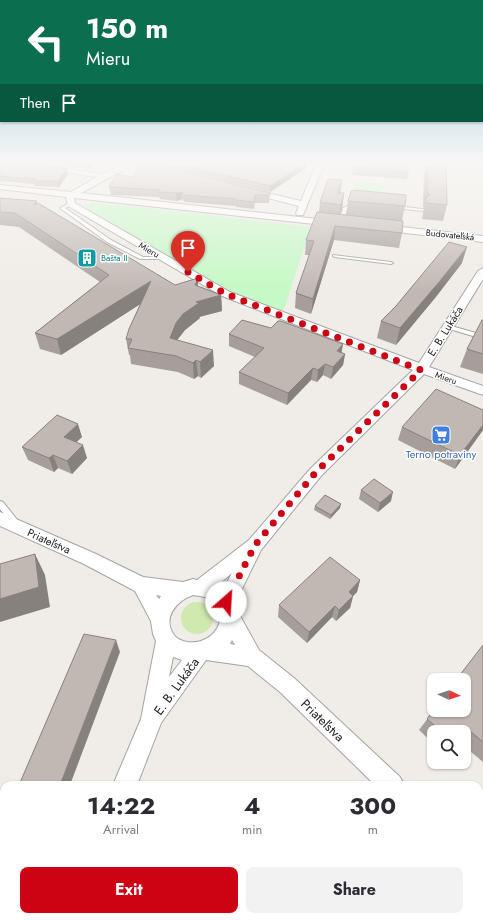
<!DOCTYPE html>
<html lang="en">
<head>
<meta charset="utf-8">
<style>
	body { margin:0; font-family:Jost,sans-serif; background:#f2f2f3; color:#2b2b33; height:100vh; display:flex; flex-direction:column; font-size:15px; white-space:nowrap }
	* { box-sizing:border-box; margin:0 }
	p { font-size:13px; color:#7c7c81 }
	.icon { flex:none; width:22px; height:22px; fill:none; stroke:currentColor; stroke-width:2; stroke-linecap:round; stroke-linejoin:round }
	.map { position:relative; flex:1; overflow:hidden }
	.details { position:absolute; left:0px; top:781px; width:483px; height:140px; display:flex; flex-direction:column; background:#fff; border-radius:12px 12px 0 0; box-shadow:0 1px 3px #0004 }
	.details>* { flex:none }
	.banner { position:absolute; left:0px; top:0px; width:483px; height:122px; box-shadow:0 1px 3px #0004; background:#0b6e4f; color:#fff; overflow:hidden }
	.needle { width:26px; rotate:94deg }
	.buttons { position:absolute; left:427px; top:673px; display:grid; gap:8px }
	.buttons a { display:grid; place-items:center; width:44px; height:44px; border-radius:8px; background:#fff; box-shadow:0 1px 3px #0004; font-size:20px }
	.pin { position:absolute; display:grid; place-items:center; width:34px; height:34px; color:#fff; margin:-41px -17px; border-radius:50% 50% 50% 0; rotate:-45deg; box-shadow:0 0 4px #0007 }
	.pin .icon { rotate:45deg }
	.me { position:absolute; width:44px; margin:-22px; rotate:26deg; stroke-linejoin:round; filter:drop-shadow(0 0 3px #0008) }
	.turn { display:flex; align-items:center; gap:14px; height:84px; padding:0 20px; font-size:18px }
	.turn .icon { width:52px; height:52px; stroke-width:2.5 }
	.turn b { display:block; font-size:28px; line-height:34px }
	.then { display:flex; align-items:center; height:38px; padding:0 20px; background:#0003; gap:8px; font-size:15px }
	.eta { display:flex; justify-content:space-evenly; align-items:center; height:68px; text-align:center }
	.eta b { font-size:24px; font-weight:700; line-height:28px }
	.cta { display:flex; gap:8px; margin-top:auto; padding:8px 20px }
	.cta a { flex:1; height:46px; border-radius:8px; background:#cd0314; color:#fff; font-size:16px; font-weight:700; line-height:46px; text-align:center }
	.cta a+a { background:#f2f2f3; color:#2b2b33 }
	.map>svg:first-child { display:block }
	.grass { fill:#d0e9ae }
	.park { fill:#c5f9c5 }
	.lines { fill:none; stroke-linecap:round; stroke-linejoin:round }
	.lane-casing { stroke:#a4a4a4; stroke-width:2 }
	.street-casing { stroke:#a4a4a4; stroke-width:2 }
	.lane { fill:#fff; fill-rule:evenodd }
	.street { fill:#fff; fill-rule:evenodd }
	.wall { fill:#a69e9a }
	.shaded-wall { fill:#87817d }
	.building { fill:#c1b8b3; stroke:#87817d }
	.route { stroke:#cd0314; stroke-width:7; stroke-dasharray:0 12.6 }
	.labels { text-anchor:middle; stroke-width:3; stroke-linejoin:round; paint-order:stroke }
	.far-street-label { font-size:9px; fill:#202020; stroke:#fff }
	.far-culture-label { font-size:9px; fill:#0d838f; stroke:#fff; text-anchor:start }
	.street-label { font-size:11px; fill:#202020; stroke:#fff }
	.shop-label { font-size:11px; fill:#366cbe; stroke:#fff }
	.near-street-label { font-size:13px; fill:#202020; stroke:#fff }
</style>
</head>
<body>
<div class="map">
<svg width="483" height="921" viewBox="0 0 483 921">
	<rect width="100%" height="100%" fill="#f0ece7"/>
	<path class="grass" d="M181 618a16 16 0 1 1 32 0a16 16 0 1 1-32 0Z"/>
	<path class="park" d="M357,181l28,3 -3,9 -28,-4z
		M93,202l218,25 -29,88 -62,-28 -136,-81 3,-2z"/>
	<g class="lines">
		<defs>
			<path id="lane" d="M70,203l3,1 -8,4 46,32 32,17h20l2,1 -2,1h-23l-33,-17 -47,-34z
				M354,203l3,1 -10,5 -4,15 -4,1 4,-17z
				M395,206l28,3 2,1 -2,1 -29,-3 -1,-1z
				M333,255l58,7 2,1 -2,1 -56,-7 -2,-1z
				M448,325l35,10v4l-37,-11v-2z
				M0,501l3,1 16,20 1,2 -1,2 -3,1 -3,-1 -13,-17z
				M4,844v16l-4,2v-16z"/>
			<path id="street" d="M3,162h20l81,12 21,-12h21l17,4 1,2 -4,2 -26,-6 -53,29 255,28 2,2 -5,3 -259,-28 1,5 155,89 189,71 59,-92 5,-3v11l-54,88 54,19v9l-59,-21 -103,102 -60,74 -26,53 4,11 20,36 35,28 106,99 4,8h-29l-95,-93 -32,-26 -42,-6 -45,63 -24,62h-24l28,-66 15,-78 -3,-7 -2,-13 -16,-30 -51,-27 -84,-38v-14l96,42 47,23 40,5 10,-3 4,1 52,-40 62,-72 102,-98 -191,-74 -154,-90 -2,-9 -66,-8v-4l71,7 26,-15 -90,-13zM232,573l-8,15 -6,-3zM156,595l5,1 -2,3zM193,595c4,1 8,1 12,2 28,9 15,49 -18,45 -5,-1 -10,-3 -13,-7 -12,-17 2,-34 19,-40zM232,640l3,5 -5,-1zM173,657l9,3 -13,17z
				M317,162h8l-22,53h-6l-1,-2 3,-7 -51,-13 -1,-2 4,-2 50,12z
				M383,225l100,11v6l-103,-12 -2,-2 2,-2z
				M479,854l4,2v28l-4,-2z
				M62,917h26l-1,4h-26z
				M385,917h26l1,4h-26z"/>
		</defs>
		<use href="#lane" class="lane-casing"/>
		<use href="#street" class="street-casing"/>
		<use href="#lane" class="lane"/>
		<use href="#street" class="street"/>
	</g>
	<path class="wall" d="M0,162l68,12 -9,13 -24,-1 -1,-2 -34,-3z
		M36,162h66l-14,7z
		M150,162h159l-3,2v4l-36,24z
		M427,162h19l1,43 -4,16 -21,-2 2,-11 -1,-1 1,-35z
		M353,167l56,5 -2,7 -55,-4z
		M133,177l137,16 -1,10h-14l-1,6 -18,-2v-1l-51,-4 -3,-3 -5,2 -17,-2 -1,-2 -48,-2 -2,-8z
		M344,193l-2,15 -2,6 6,1 2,-14 57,5 -3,15v12l-3,15 -65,-8 -23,74 -16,-6 1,-15 13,-38h-4l1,-15 13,-28 1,-10z
		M0,198l37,5 138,82 23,-7v8l23,9 1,16 -23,6 1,1 -15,12 -8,10 37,26 -13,12 -3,-2 -4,3 -16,-7 -47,-8 -1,-9h-1l-3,-16 14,-35 -79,51 -21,-6 -5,-16 65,-51 -81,-55 -19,-2z
		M462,263l-27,35 -39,47 -19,-7 4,-17z
		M483,320v54l-23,-7 7,-18z
		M271,328l72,16 -2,8 4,2 -2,11 -12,14 -8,-4 -6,7 -6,-2 -24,25 -48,-21v-12l16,-15 -26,-11v-12z
		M483,410v20l-28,39 -57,-29 4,-13z
		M82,437l-6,5 11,16 -15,16 -14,-6 -4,4 -26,-12 -6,-13z
		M361,490l30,11 -13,11 -19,-13z
		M315,506l25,2 -10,11 -16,-9z
		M360,580l-3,12 -4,4 -3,12 -14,13 -4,-4 -25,26 -29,-26 1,-12z
		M483,645v117l-19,-16v-14h-30v12l-15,-14z
		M158,917h232l-1,4h-217z"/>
	<path class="shaded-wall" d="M90,162h12l-14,7 -1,-5z
		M304,162h5l-3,2v4l-36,24v-6z
		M67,169l1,5 -9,13 -1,-6z
		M342,180l-2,14 -2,-1z
		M182,192v7l-5,2 -1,-8z
		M344,193l-2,15 -3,11 2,-14z
		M335,226l-1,14 -23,74 2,-15z
		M467,247l-5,16 -27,35 -39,47 4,-17z
		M198,278v15l-3,-8z
		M151,281l2,15 -92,59 -4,-16z
		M221,295l1,16 -23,6 1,1 -15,12 -7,9 -6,15 -2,-16 6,-15 7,-9 13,-12z
		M343,344l-2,12 -4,-5z
		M213,350l1,16 -13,12 -1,-16z
		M345,354l-2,11 -12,14 2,-12z
		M196,360l2,16 -4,3 -1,-16z
		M325,364l-2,11 -6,7 1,-12z
		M313,368l-2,12 -24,25 1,-12z
		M78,424l4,13 -14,13 -4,-13z
		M483,425v5l-28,39 5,-14z
		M83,445l4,13 -15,16 -5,-13z
		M53,455l5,13 -4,4 -5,-14z
		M393,492l-2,9 -13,11 2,-9z
		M341,504l-1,4 -10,11 1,-4z
		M35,554l10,21 5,32 -50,15v-23z
		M360,580l-3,12 -4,4 -3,12 -14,13 3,-11 10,-18z
		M335,606l-3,11 -25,26 2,-11z
		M116,640l4,12 -50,133h-10z
		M9,917h11l-1,4h-11z"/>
	<path class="building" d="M0,162h17l50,7 -9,12h-24l1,-2 -35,-3z
		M75,162h15l-3,2z
		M140,162h7l123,31v2h-15l-1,7 -18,-2v-1l-51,-4 -3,-3 -6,1 -17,-1 1,-2 -51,-3 8,-13 16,3z
		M170,162h134l2,1 -36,23z
		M354,162h55v10l-56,-5z
		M428,162h18l1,43 -21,-2v-6l4,-2 -3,-3z
		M328,179l14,1 -4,13h6l-3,12 -21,-3z
		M354,190l52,5 -1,11 -57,-5 3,-10z
		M0,198l37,3 -3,4 4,-2 137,82 23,-7 -3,7 26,10 -25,7 3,1 -16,11 -7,9 -6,15 43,12 -13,12 -4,-2 -3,3 -17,-7 -48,-8 4,-9h-6l3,-10 22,-48 -94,58 -22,-6 74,-58 -94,-62 -15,-1z
		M317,212l86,9 -1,12 -67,-7 -22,73 -17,-6 18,-52 -8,-1z
		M449,242l18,5 -27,34 -40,47 -19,-7 15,-15z
		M242,320l29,8 7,-7h3l62,23 -6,7 8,3 -12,13 -8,-3 -7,6 -5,-2 -25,25 -49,-21 25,-24 -35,-14z
		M482,320h1v34l-16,-5z
		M436,389l47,21v15l-23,30 -58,-28z
		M57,415l21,9 -14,13 19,8 -16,16 -14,-6 -4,3 -27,-11z
		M374,479l19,13 -13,11 -19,-13z
		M325,495l16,9 -10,11 -16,-9z
		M35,554l4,33 -39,12v-35z
		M330,557l30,23 -11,12 4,4 -14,14 -4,-4 -26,26 -30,-27z
		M84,634l32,6 -56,145h-41z
		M483,645v97l-19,-16 -4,6h-18l-15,-13 7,-10v1h30v-30h-8z
		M0,905l4,1v11h5l-1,4h-8z
		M166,917h224l-1,4h-208z"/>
	<linearGradient id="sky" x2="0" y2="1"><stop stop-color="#8ec2e4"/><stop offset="0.56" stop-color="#f8f6f4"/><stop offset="1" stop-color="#f8f6f4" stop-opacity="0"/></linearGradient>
	<rect width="483" height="291" fill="url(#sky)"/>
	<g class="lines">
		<path class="route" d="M188,272l38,22 195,76 -105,102 -61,73 -29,57"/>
	</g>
	<defs>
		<symbol id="building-square" viewBox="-11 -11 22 22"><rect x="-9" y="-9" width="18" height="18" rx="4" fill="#0f9aa8" stroke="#fff"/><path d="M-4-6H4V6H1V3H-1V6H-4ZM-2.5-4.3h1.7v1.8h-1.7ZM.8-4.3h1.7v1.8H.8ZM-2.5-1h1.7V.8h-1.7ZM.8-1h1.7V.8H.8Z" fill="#fff"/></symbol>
		<symbol id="supermarket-square" viewBox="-11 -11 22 22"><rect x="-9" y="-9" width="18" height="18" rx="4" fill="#3f7fe0" stroke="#fff"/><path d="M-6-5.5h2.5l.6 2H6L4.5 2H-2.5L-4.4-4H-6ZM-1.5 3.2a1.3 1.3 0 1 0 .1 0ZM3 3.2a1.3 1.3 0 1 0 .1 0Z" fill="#fff"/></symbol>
	</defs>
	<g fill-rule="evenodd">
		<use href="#building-square" x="76" y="247" width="22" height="22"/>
		<use href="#supermarket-square" x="430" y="424" width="22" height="22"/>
	</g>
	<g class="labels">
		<g class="far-street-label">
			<text transform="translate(450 235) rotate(6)" y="3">Budovateľská</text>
			<text transform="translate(149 250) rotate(30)" y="3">Mieru</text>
			<text transform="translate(446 378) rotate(19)" y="3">Mieru</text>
		</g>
		<g class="far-culture-label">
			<text x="101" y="261">Bašta II</text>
		</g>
		<g class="street-label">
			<text transform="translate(445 331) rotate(-58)" y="4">E. B. Lukáča</text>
			<text transform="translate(49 541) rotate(24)" y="4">Priateľstva</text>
		</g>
		<g class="shop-label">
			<text x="441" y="458">Terno potraviny</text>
		</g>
		<g class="near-street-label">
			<text transform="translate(176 686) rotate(-54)" y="5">E. B. Lukáča</text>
			<text transform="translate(323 720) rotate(44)" y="5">Priateľstva</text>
		</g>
	</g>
</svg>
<div class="buttons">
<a><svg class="needle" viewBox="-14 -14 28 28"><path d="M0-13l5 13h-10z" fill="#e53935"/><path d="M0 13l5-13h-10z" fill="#7c7c81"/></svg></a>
<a><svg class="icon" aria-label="search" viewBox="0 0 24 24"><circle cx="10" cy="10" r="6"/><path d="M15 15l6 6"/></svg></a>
</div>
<div class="pin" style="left:188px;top:272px;background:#d93025"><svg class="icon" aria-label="arrive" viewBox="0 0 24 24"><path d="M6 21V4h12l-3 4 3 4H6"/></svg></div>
<svg class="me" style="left:226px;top:602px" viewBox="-20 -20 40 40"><circle r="19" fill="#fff"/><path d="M0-13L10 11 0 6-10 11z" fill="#cd0314"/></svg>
<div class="banner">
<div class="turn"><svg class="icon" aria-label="left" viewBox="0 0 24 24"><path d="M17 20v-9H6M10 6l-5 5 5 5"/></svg><div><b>150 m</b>Mieru</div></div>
<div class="then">Then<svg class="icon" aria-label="arrive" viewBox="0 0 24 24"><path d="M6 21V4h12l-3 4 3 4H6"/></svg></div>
</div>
<section class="details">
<div class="eta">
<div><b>14:22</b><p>Arrival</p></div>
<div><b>4</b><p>min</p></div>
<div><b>300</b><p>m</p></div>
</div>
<div class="cta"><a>Exit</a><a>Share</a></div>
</section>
</div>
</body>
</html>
